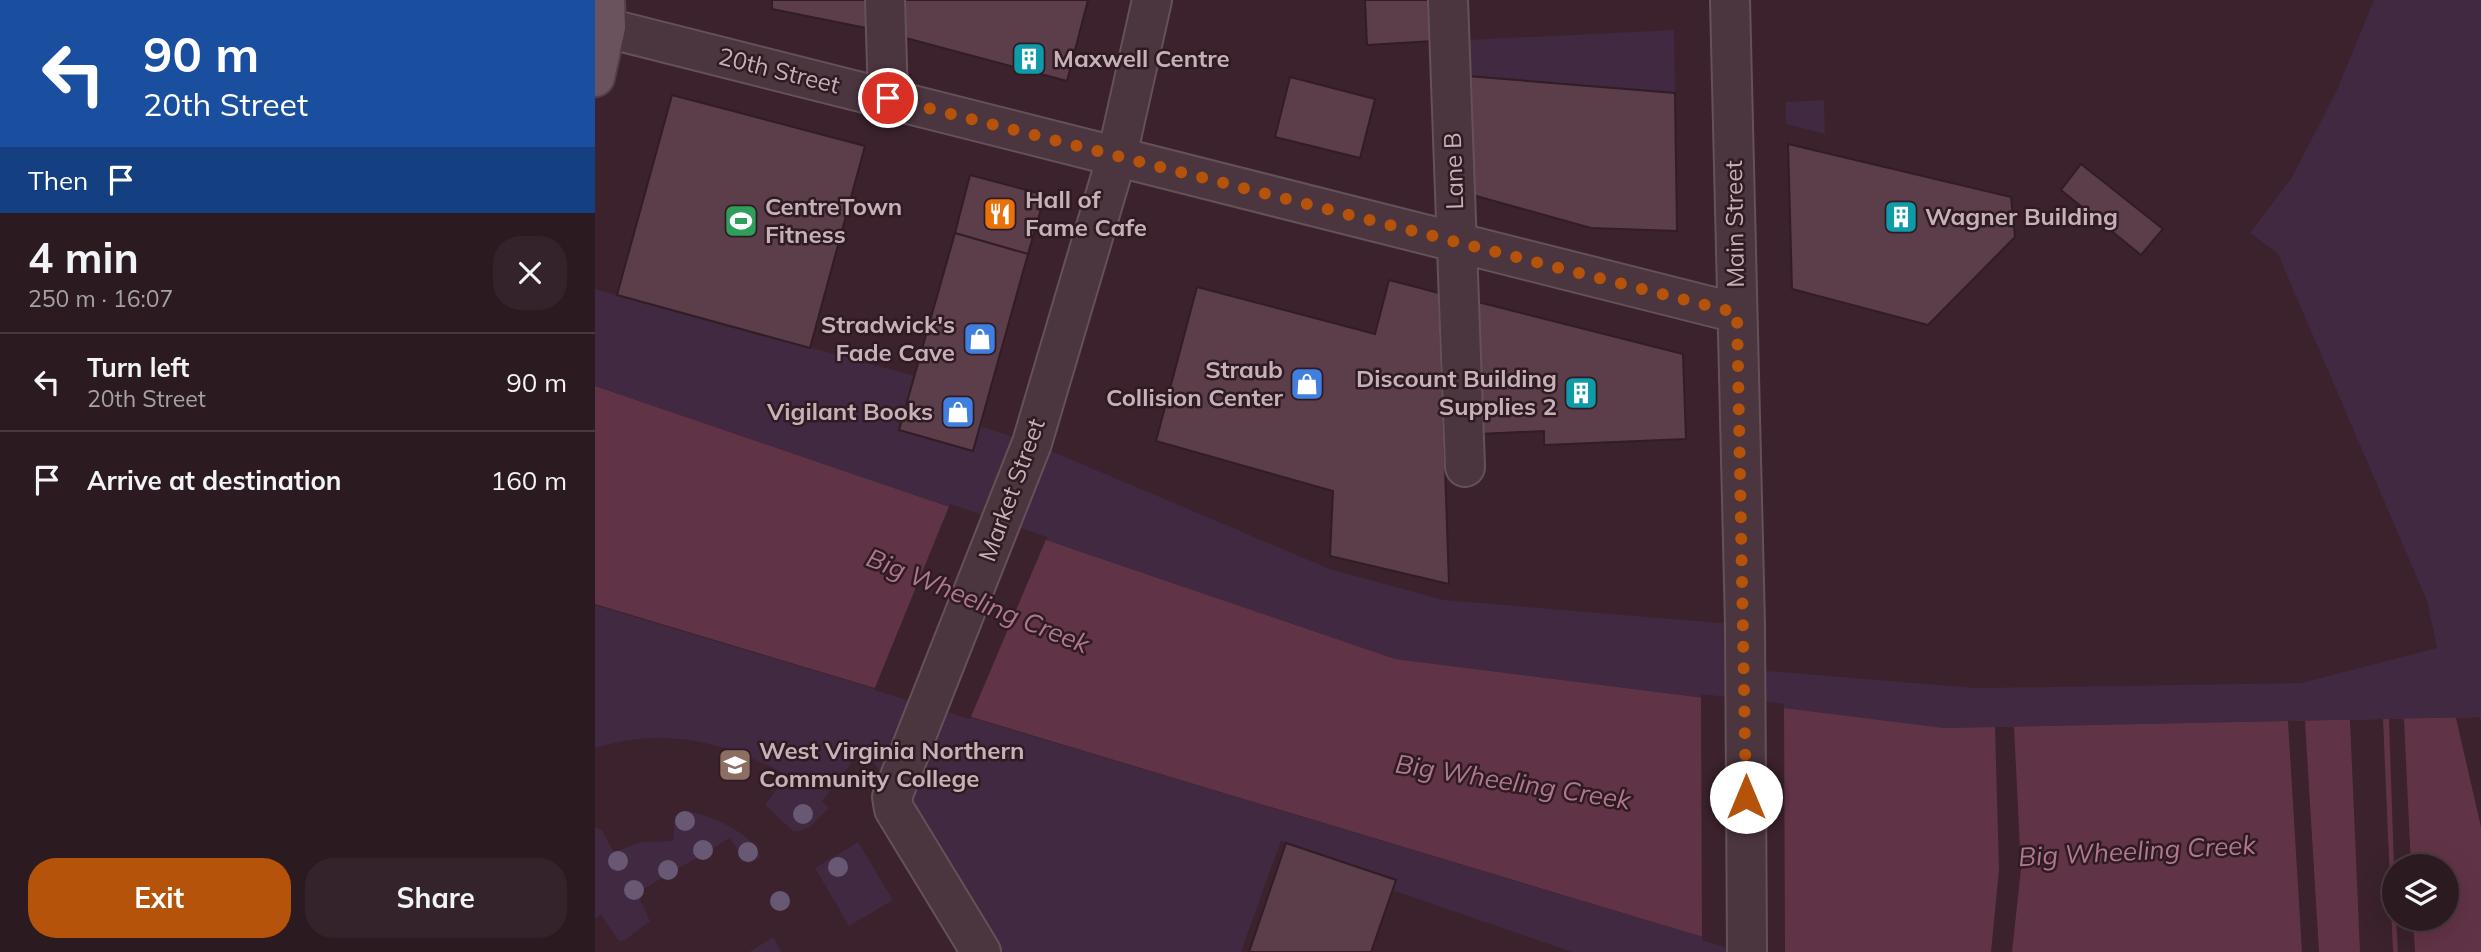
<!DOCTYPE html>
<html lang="en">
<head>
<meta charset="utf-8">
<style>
	body { margin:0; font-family:Mulish,sans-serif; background:#34232a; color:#f1f3f6; height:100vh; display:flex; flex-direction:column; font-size:26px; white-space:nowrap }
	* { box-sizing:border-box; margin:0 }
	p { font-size:23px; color:#a6a1a5 }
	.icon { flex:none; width:38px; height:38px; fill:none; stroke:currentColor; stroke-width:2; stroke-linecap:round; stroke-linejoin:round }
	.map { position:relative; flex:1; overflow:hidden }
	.side { display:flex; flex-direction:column; background:#2c1a21; width:595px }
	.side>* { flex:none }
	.guide { background:#1a4fa0; color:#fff; overflow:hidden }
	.buttons { position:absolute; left:1787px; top:854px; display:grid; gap:14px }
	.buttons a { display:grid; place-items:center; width:77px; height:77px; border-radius:50%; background:#2c1a21; box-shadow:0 7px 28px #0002,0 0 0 2px #48383f; font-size:35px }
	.pin { position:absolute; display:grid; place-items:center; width:60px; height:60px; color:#fff; margin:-30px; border:4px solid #fff; border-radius:50%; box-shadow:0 2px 7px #0007 }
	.me { position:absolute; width:77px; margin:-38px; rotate:0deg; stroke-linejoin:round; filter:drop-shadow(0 0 5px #0008) }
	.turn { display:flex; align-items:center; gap:24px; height:147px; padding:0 28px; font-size:32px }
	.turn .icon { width:91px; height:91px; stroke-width:2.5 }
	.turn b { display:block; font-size:49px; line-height:60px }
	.then { display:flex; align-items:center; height:66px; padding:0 28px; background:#0003; gap:14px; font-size:26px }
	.round { display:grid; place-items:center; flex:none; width:74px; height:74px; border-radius:28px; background:#34232a }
	.head { display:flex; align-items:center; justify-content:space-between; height:119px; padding:0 28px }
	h1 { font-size:42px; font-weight:700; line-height:52px }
	.primary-button { display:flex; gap:14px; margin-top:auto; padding:14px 28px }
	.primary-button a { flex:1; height:80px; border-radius:28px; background:#b45309; color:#fff; font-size:28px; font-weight:700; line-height:80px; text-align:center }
	.primary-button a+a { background:#34232a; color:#f1f3f6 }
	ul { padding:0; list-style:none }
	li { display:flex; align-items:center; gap:21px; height:98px; padding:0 28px; border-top:2px solid #48383f }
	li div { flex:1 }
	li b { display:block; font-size:26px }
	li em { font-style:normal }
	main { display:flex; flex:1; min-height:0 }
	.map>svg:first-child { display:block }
	.green { fill:#402941 }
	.water { fill:#613346; fill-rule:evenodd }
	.pier { fill:#3b222c }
	.building { fill:#5b3e4a; stroke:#321d25; stroke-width:2 }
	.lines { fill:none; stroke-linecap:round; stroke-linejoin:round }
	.minor-casing { stroke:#665159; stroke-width:42 }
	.major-casing { stroke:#543f47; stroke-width:42 }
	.minor { stroke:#4b353e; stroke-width:38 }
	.major { stroke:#6b535d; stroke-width:38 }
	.tree { fill:#695873 }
	.route { stroke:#b45309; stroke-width:12; stroke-dasharray:0 21.6 }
	.labels { text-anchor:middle; stroke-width:5; stroke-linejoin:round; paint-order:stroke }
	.poi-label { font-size:24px; font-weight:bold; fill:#c7b1b9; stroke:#301b23; text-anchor:start }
	.street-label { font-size:24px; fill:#c7b1b9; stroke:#301b23 }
	.water-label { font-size:26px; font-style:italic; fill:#b0788f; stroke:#301b23 }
</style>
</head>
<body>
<main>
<section class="side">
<div class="guide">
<div class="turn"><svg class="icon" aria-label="left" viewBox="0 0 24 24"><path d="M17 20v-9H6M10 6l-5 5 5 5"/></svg><div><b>90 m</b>20th Street</div></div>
<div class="then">Then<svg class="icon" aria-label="arrive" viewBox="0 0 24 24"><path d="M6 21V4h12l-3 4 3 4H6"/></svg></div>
</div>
<div class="head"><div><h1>4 min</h1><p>250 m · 16:07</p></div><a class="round"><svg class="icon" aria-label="close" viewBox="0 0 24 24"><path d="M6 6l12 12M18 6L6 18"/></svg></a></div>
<ul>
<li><svg class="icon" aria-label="left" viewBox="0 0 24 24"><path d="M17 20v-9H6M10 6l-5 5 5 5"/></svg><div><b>Turn left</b><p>20th Street</p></div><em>90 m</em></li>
<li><svg class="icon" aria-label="arrive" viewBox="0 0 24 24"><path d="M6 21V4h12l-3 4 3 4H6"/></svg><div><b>Arrive at destination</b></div><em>160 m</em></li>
</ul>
<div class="primary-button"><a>Exit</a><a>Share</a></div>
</section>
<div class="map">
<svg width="1886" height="952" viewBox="0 0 1886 952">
	<rect width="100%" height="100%" fill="#3b222c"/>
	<path class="green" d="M1779,0h107v717l-537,11 -549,-69 -800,-273v-97l320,87 -15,54 72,21 8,-25 52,17 298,126 114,31 301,25v44l231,19 325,-5 136,-35 -10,-47 -149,-347 -28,-21 41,-54 46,-89z
		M1079,30l1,63 -208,-17 -1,-36z
		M1229,100l1,34 -39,-10v-22z
		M0,605l1158,347h-181l-180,-62 4,-11 -115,-38 -40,111h-260l-87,-162 -31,-42 -41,53 7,7 -20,20 -15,4 -29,-27 22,-30c-65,-34 -120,-48 -192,-27z
		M87,811c22,1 74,22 78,46l-9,6 -6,-1 -15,-24 -93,55 13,28 -25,19 -6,1 -18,-26 -6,3v-91l7,3 12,22 28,-10 31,-1 2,-25z
		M263,842l35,58 -44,26 -34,-58z
		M178,937l9,15h-33z"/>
	<path class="water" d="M0,386l800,273 549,69 537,-11v235h-728l-1158,-348zM1799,866h53v53h-53z"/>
	<path class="pier" d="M355,504l97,33 -77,182 -96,-29z
		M1106,694l83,10 1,248h-44l-39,-12z
		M1885,717l1,4v106l-25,-109z
		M1788,719l10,233h-33l-10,-232z
		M1794,719h15l7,147h-17z
		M1693,721h17l14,231h-17z
		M1400,727h19l7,142 -9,83h-21l8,-83z
		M1801,919h17l2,33h-17z"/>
	<path class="building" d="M177,0h98l1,29 -99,-20z
		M306,0h187l-21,81 -165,-44z
		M770,0h67l2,41 -67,4z
		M872,76l208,17 2,138 -86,-3 -122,-34z
		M695,77l85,22 -15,59 -85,-21z
		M77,95l193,51 -55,202 -193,-53z
		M1193,144l223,53 4,40 -87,88 -136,-36z
		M1486,164l82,65 -22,26 -80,-65z
		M375,175l75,20 -17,59 -73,-21z
		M360,233l73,21 -55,197 -74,-21z
		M794,280l50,13 10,291 -119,-28 3,-65 -177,-50 41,-154 178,47z
		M879,301l209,53 3,85 -142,6v-14l-65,3z
		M691,843l110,37 -25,72h-122z"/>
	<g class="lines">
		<defs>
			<path id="minor" d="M290,0l3,98
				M853,0l17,467
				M1135,0l15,625 2,327
				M0,25l1142,288
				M386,952l-87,-143 -2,-12 140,-354 85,-287 35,-156"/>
			<path id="major" d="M0,77l11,-50 -1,-27"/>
		</defs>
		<use href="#minor" class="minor-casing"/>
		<use href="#major" class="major-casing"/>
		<use href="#minor" class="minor"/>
		<use href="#major" class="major"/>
	</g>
	<g class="tree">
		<circle cx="208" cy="814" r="10"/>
		<circle cx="90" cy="821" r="10"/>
		<circle cx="108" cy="850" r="10"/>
		<circle cx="153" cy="852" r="10"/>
		<circle cx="23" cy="861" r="10"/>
		<circle cx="243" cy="867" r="10"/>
		<circle cx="73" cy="870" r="10"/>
		<circle cx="39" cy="890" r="10"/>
		<circle cx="185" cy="901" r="10"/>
	</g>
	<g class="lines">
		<path class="route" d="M293,98l849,215 9,484"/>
	</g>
	<defs>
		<symbol id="building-square" viewBox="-11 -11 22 22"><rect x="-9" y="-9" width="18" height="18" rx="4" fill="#0f9aa8" stroke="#301b23"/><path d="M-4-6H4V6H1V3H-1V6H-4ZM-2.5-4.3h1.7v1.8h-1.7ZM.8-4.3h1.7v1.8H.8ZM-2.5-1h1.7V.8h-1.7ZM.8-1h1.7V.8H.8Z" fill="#fff"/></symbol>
		<symbol id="restaurant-square" viewBox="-11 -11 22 22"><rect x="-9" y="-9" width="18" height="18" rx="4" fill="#e8710a" stroke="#301b23"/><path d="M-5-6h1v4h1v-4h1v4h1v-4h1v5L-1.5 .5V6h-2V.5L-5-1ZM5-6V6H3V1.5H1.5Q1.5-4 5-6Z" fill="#fff"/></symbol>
		<symbol id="stadium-square" viewBox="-11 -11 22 22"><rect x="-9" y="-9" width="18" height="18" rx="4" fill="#2e9e5b" stroke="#301b23"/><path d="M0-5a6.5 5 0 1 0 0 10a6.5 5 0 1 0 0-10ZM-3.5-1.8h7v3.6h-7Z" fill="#fff"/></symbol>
		<symbol id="shop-square" viewBox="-11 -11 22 22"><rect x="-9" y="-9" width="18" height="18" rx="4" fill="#3f7fe0" stroke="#301b23"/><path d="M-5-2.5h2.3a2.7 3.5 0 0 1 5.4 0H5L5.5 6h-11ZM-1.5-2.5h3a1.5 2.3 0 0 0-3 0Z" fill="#fff"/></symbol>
		<symbol id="university-square" viewBox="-11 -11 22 22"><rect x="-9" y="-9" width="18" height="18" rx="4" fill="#8d6e63" stroke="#301b23"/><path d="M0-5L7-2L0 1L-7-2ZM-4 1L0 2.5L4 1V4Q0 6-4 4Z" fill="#fff"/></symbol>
	</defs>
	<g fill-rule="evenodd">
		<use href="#building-square" x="415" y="40" width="38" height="38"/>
		<use href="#restaurant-square" x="386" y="195" width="38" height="38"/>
		<use href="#building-square" x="1287" y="198" width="38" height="38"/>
		<use href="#stadium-square" x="127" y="202" width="38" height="38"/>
		<use href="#shop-square" x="366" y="320" width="38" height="38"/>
		<use href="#shop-square" x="693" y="365" width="38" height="38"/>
		<use href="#building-square" x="967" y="374" width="38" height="38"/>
		<use href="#shop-square" x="344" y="393" width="38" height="38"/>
		<use href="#university-square" x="121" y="746" width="38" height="38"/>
	</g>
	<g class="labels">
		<g class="poi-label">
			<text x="458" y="67">Maxwell Centre</text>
			<text x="430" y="208">Hall of<tspan x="430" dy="28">Fame Cafe</tspan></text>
			<text x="170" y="215">CentreTown<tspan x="170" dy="28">Fitness</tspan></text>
			<text x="1330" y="225">Wagner Building</text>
			<text x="360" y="333" text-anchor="end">Stradwick's<tspan x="360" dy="28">Fade Cave</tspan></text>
			<text x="688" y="378" text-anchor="end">Straub<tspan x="688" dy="28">Collision Center</tspan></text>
			<text x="962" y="387" text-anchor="end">Discount Building<tspan x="962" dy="28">Supplies 2</tspan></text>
			<text x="338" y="420" text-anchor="end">Vigilant Books</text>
			<text x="164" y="759">West Virginia Northern<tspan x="164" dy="28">Community College</tspan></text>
		</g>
		<g class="street-label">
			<text transform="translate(184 71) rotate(14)" y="8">20th Street</text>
			<text transform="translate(859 171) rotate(-92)" y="8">Lane B</text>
			<text transform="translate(1140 224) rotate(-91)" y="8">Main Street</text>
			<text transform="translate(417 490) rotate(-70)" y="8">Market Street</text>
		</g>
		<g class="water-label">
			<text transform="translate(383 601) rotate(22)" y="9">Big Wheeling Creek</text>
			<text transform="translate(918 782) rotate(9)" y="9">Big Wheeling Creek</text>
			<text transform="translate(1542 851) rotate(-3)" y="9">Big Wheeling Creek</text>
		</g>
	</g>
</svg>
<div class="buttons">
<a><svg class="icon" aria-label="layers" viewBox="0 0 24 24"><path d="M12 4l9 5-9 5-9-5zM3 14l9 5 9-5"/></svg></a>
</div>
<div class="pin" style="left:293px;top:98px;background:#d93025"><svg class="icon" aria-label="arrive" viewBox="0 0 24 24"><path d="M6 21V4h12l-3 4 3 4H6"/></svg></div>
<svg class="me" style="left:1151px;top:797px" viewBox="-20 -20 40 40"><circle r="19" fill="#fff"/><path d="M0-13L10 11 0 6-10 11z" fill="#b45309"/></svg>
</div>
</main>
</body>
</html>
